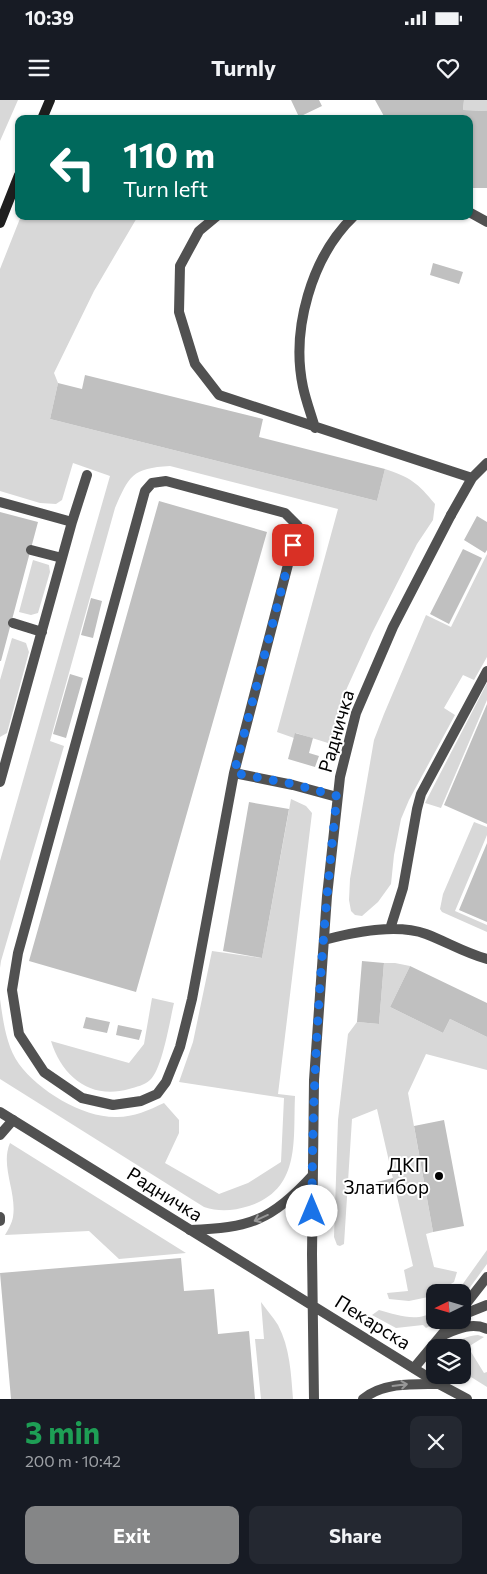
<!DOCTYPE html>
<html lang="en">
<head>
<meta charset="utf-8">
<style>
	body { margin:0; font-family:Commissioner,sans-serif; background:#242831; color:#f1f3f6; height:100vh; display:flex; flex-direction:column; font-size:19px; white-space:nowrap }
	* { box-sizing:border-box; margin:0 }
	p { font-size:16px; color:#9ea1a6 }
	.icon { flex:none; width:28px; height:28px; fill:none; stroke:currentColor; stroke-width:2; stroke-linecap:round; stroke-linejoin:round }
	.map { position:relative; height:1299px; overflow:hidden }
	.drawer { display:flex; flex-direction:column; background:#171b24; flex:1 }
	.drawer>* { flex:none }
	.banner { position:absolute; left:15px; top:15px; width:458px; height:105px; border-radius:10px; box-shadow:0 1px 4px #0004; background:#00695c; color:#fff; overflow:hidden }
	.needle { width:32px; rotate:265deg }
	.buttons { position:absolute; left:426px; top:1184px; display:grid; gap:10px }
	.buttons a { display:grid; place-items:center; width:45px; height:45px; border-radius:10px; background:#171b24; box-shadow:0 1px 4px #0004; font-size:25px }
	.pin { position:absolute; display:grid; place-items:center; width:42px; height:42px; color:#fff; margin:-21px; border-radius:10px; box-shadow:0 2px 8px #0006 }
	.me { position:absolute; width:55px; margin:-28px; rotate:0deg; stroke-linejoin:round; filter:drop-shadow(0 0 4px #0008) }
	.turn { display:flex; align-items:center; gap:18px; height:105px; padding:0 25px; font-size:22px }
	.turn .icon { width:65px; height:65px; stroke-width:2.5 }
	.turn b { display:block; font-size:35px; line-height:42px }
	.round { display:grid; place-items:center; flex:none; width:52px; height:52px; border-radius:10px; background:#242831 }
	.overview { display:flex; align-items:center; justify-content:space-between; height:85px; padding:0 25px }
	h1 { font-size:30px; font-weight:700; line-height:38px; color:#1e9e55 }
	.action { display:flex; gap:10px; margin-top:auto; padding:10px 25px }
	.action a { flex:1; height:58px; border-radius:10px; background:#858687; color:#fff; font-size:20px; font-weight:700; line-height:58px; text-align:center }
	.action a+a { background:#242831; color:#f1f3f6 }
	.status { display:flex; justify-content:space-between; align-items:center; height:35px; padding:0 25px; background:#171b24; direction:ltr }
	.status svg { height:14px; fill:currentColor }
	header { display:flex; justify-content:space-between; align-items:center; height:65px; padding:0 25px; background:#171b24; font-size:22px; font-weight:700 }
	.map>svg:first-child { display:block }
	.green { fill:#d8d8d8 }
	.building { fill:#c0c0c0 }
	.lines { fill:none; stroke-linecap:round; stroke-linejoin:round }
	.lane { stroke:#515151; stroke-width:10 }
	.street { stroke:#515151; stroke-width:10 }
	.secondary { stroke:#1e1e1e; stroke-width:10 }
	.oneway { stroke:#979797 }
	.route { stroke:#1a73e8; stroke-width:9; stroke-dasharray:0 16.2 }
	.poi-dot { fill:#000; stroke:#fff; stroke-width:2 }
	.labels { text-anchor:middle; stroke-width:4; stroke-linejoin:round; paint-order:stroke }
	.street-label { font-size:19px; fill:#000; stroke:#fff }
	.poi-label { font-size:19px; fill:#000; stroke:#fff; text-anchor:end }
</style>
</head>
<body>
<div class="status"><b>10:39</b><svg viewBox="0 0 49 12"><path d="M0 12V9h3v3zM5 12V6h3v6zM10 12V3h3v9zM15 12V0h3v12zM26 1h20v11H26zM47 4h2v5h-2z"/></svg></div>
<header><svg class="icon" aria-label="menu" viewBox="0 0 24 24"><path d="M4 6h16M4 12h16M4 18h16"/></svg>Turnly<svg class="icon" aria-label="heart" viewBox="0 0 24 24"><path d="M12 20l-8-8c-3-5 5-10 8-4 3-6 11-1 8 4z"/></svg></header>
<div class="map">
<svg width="487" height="1299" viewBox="0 0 487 1299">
	<rect width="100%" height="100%" fill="#fff"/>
	<path class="green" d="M0,0h18l-18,41z
		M464,0h23v11l-24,-1z
		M21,116h117l-44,75 -40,82 4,10 -8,36 327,82 8,-32c25,8 33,14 50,35l-2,16 -16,24 -45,89 -25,55 -14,54 -5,1 -32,-10 -2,5 -17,-6 61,-223 -168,-43c-38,2 -41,10 -55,42l-65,233 14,5 -63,215 -1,7v-107l110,-385 -37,-13 -11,37 -6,4 -16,-1 -40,-12v-222z
		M487,454v103l-13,23 -11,-5 -19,33 11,7 -46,85 -8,19 -7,36 -3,29 -13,18 -16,14 -7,-1 -4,-4 -2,-11 1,-21 24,-139 10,-26 42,-99 25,12z
		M33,460l16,5 1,7 -12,41 -7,2 -12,-3z
		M12,538l14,5 3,9 -22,81 -7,4v-57z
		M487,583v17l-46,108 -16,-5z
		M291,699l15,7 6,7 -34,281 17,2c-2,45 6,93 -46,110 -16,5 -30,6 -45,1l-204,-128v-80c3,21 6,47 19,65 20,27 64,54 98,53 17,0 32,-7 47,-14l15,17v13l-14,30 54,31 29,-11 33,-21 3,-64 -105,-16 14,-40 19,-91 50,7z
		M474,722l13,5v8l-32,76 32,14v7l-45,-20 -2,-3 3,-15z
		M384,863h11l15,3 -20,41 53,26 7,-14 37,18v33l-61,-16 -18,39 25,139 -7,2 8,33 23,5 -3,10 -16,10h-3l-2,4 -24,5 -20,-2 -2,-6 21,-2 -4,-21 9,-4 -36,-157 -25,10 -8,125 -4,2 -3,-1 -3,-8 4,-117 10,-86 9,-12 22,2z
		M152,898l22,5c-4,17 -12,67 -24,77 -5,5 -14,7 -21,9 -38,11 -67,-12 -78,-48l78,22 15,-19z
		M10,1043l176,110 -67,6 -30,-28 -84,4c3,-5 7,-12 8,-18 4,-25 -13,-51 -3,-74z
		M487,1150v14l-24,33 -1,-5h-5z
		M261,1202c5,7 12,15 17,23 12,23 13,48 15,74h-32l-6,-60h9z
		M379,1210c19,5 38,13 56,1v9h7l-16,8 -3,-3 -27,3 -24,-13z
		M478,1235l6,2 -16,10 16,26 3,-1v15l-24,-15 -1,-24 -9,-1c7,-8 13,-11 25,-12z"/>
	<path class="building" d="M291,0h28l3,6 -23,11z
		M375,0h89l-1,10 24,1v77h-18v-69l-84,-1z
		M433,163l30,9 -4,12 -29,-9z
		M85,275l178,44 -4,18 126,32 -8,32 -327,-82 8,-36 24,6z
		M159,401l108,31 -131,460 -107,-31z
		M0,412l38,10 -37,139h-1z
		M477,416l10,6v28l-2,3 -21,-13z
		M463,449l19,9 -33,66 -19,-10z
		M91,498l11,3 -9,37 -12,-3z
		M70,574l13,4 -17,60 -13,-4z
		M487,604v120l-43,-19z
		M295,633l18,5 -4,15 10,3 -4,11 -27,-8z
		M249,702l40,7 -27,149 -39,-7z
		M487,743v79l-28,-12z
		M362,861l22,2 -5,61 -22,-2z
		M410,866l77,37v34l-37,-18 -7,14 -53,-26z
		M86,917l24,5 -3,11 -24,-5z
		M118,925l24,5 -3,10 -23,-5z
		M444,1020l20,106 -31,6 -19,-106z
		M393,1078l2,14 -16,3 -2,-13z
		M181,1158l3,33 30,-2 4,45 31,-3 6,68h-244l-11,-126z"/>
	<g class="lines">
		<path class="lane" d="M469,112l18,10
			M217,116l-18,15 -19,35 -1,46 16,52 24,31 253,83
			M315,328c-4,-14 -9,-27 -12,-41 -12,-57 8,-130 51,-171
			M166,381l119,32 13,13 -64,247 -42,226 -12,48 -14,35 -9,12 -16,7 -28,4 -31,-7 -38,-26 -25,-38 -7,-44 6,-37 127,-462 7,-8z
			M0,402l72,20
			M451,415l21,-37 15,-15
			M31,450l31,8
			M13,523l29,9
			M234,673l59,12 44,12
			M0,682l72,-260 15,-47
			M390,829l13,-41 14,-79 4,-15 66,-123
			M324,840c30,-8 72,-17 102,-6 21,8 39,19 61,25
			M0,1035l13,-15
			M0,1117v4
			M190,1130c59,-2 81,-9 122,-54
			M462,1209l25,-32
			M462,1215l25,-10
			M443,1235c14,-6 29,-13 44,-6
			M414,1268l40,-48
			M363,1299c20,-17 52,-15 76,-15"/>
		<path class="street" d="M0,1012l439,272 28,15
			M314,1299l-2,-145 2,-174 13,-184 13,-119 16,-64 37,-86 58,-112"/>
		<path class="secondary" d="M42,19l8,-19
			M0,123l19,-48"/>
	</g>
	<defs><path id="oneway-shaft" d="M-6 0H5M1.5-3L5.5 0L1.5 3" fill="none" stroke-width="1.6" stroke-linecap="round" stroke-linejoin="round" transform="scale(1.25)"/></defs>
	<g class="oneway">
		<use href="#oneway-shaft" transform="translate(261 1118) rotate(156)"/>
		<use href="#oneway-shaft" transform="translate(400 1285) rotate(-7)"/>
	</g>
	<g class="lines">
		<path class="route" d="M293,445l-59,228 59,11 44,12c-15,138 -25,276 -25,415"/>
	</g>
	<circle class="poi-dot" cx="439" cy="1076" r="5"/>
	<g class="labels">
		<g class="street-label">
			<text transform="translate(336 631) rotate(-74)" y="7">Радничка</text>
			<text transform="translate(165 1094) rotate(32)" y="7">Радничка</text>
			<text transform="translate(373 1222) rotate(32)" y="7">Пекарска</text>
		</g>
		<g class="poi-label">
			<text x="429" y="1072">ДКП<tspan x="429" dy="22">Златибор</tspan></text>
		</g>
	</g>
</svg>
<div class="buttons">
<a><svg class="needle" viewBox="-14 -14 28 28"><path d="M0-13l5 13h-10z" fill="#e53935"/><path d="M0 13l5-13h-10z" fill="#9ea1a6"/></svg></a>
<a><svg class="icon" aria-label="layers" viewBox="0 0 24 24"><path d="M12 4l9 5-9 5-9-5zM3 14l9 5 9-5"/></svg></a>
</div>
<div class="pin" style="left:293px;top:445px;background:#d93025"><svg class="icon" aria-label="arrive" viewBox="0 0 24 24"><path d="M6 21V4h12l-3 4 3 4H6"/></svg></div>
<svg class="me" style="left:312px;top:1111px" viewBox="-20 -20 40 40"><circle r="19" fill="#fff"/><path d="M0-13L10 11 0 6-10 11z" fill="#1a73e8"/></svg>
<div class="banner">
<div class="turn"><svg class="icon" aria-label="left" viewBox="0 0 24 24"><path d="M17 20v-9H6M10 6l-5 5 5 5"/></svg><div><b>110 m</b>Turn left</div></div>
</div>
</div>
<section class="drawer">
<div class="overview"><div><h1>3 min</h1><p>200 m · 10:42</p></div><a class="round"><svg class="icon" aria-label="close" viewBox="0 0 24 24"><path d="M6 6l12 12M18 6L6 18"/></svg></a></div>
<div class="action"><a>Exit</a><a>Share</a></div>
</section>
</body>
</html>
